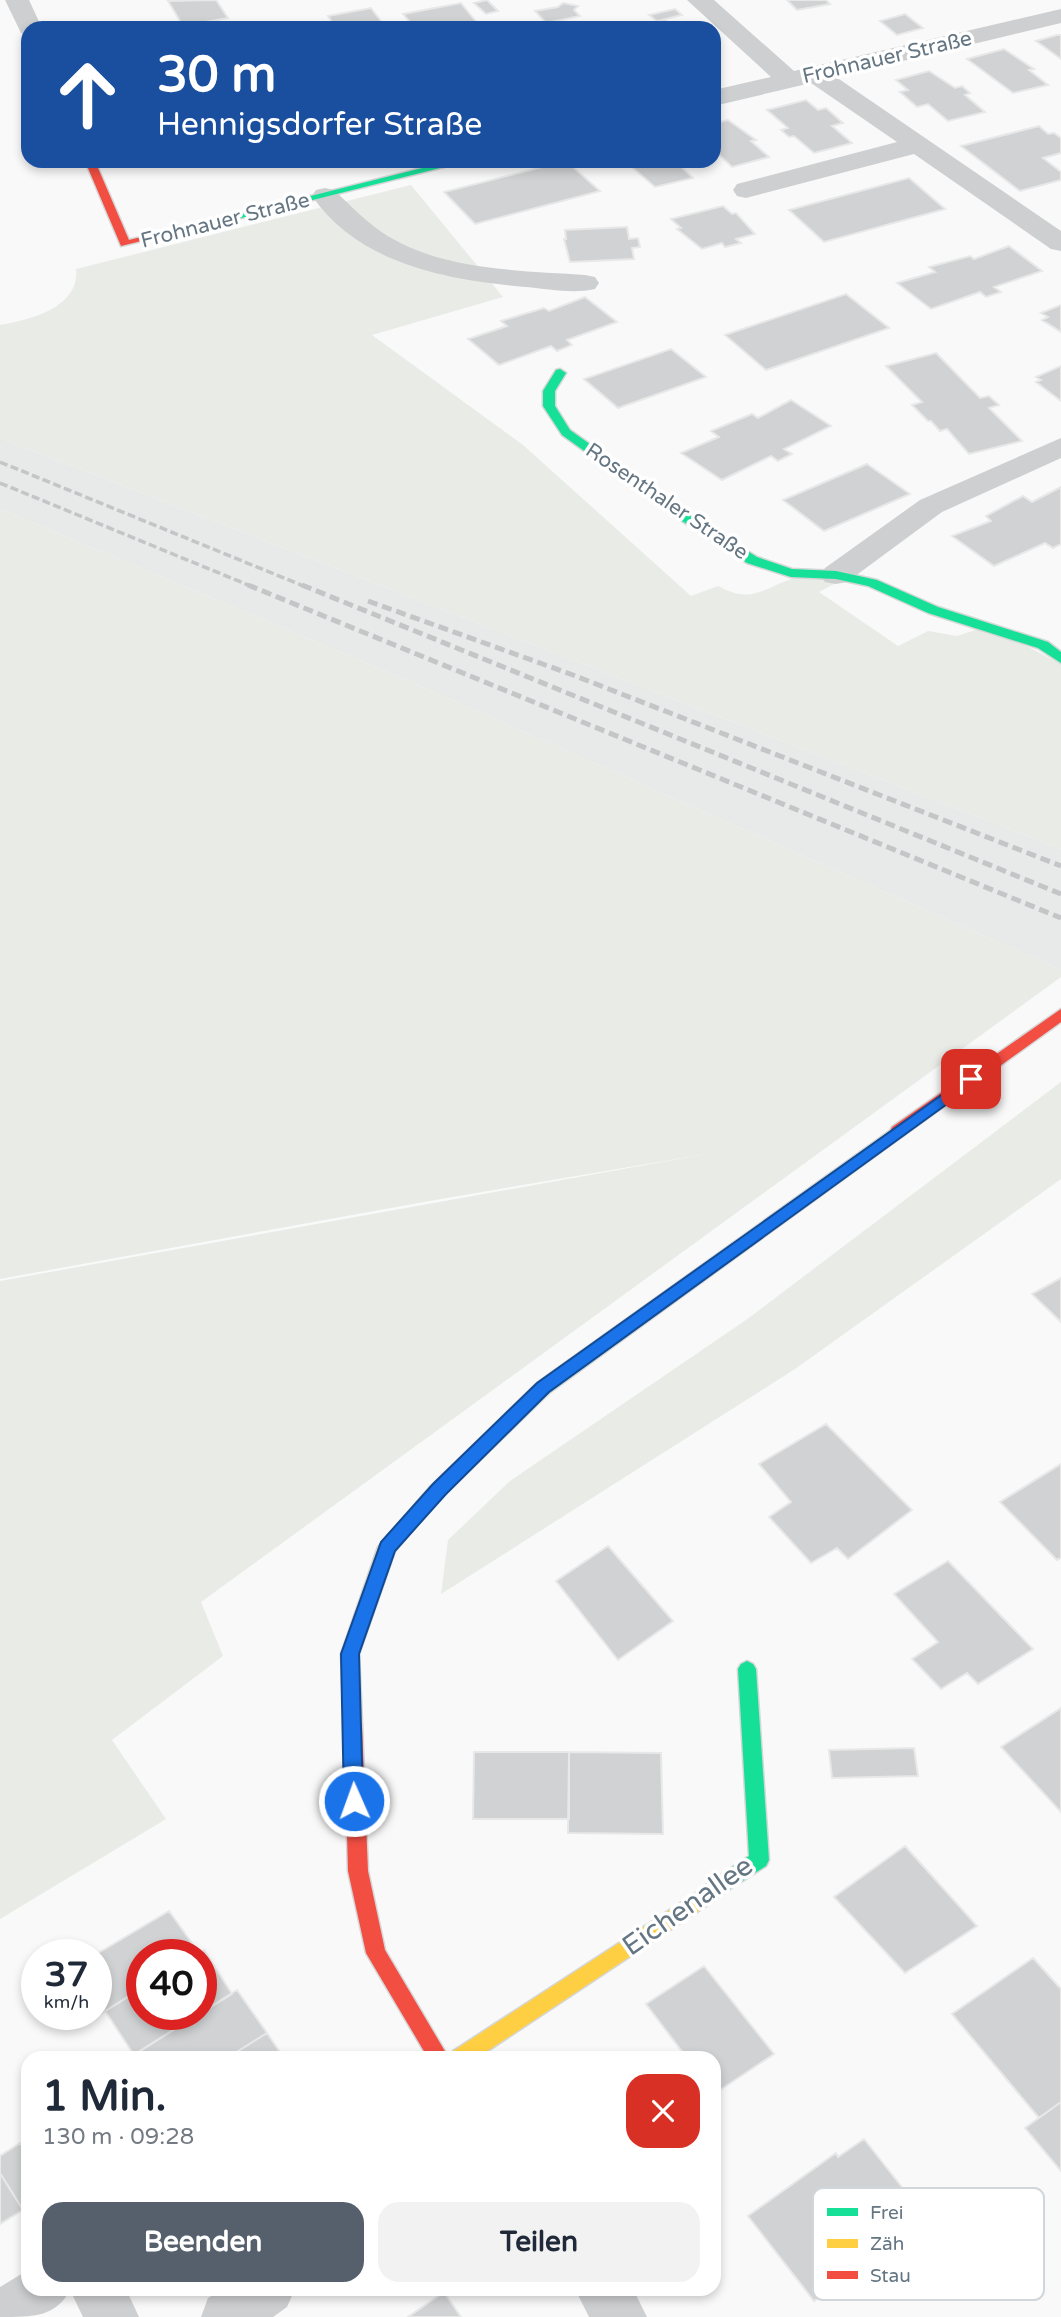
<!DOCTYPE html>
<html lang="de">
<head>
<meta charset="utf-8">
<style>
	body { margin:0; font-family:"Varela Round",sans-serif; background:#f2f2f3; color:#1f2937; height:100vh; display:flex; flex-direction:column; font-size:26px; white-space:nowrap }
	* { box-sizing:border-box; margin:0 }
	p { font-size:23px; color:#747a83 }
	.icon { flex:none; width:38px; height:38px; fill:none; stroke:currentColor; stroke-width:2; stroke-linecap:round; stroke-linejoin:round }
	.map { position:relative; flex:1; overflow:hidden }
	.side { position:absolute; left:21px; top:2051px; width:700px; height:245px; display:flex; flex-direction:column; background:#fff; border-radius:21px; box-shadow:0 4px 10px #0003 }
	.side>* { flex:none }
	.hud { position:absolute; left:21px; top:21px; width:700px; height:147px; border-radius:21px; box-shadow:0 4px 10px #0003; background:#1a4fa0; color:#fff; overflow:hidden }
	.speed { position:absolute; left:21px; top:1939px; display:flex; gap:14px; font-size:35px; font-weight:700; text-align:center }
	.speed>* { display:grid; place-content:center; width:91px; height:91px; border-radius:50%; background:#fff; box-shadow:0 4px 10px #0003; line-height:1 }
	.speed small { font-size:18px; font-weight:400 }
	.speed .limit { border:10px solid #d22; background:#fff; color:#111 }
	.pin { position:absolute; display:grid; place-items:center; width:60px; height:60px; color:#fff; margin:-30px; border-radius:14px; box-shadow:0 4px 10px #0006 }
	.me { position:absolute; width:77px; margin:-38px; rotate:358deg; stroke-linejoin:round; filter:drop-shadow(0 0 5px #0008) }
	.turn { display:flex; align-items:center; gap:24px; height:147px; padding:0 21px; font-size:32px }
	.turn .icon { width:91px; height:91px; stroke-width:2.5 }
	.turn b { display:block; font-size:49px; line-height:60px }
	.round { display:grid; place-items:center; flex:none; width:74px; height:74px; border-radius:21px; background:#f2f2f3 }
	.headline { display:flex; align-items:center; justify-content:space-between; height:119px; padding:0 21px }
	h1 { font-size:42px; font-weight:700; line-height:52px }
	.button { display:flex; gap:14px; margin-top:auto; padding:14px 21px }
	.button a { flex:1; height:80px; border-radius:21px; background:#56606c; color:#fff; font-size:28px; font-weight:700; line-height:80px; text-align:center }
	.button a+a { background:#f2f2f3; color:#1f2937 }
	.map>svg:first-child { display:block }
	.built { fill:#e8e9e9 }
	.green { fill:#e8ebe6 }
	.building { fill:#d0d2d3; stroke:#e8e8e8; stroke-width:2 }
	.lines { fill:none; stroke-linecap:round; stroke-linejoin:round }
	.fast-casing { stroke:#d5d6d7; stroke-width:3 }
	.slow-casing { stroke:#d5d6d7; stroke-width:3 }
	.jam-casing { stroke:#d5d6d7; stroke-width:3 }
	.street { fill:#cecfd0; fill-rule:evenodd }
	.fast { fill:#16e098; fill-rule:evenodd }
	.slow { fill:#ffcf43; fill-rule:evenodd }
	.jam { fill:#f24e42; fill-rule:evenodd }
	.rail-far1 { stroke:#c3c5c6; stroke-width:3.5; stroke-dasharray:8 3.5; stroke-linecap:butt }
	.rail { stroke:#c3c5c6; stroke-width:5; stroke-dasharray:10 5; stroke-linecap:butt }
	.route { fill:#1a73e8; stroke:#114b97; stroke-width:2 }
	.labels { text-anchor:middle; stroke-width:7; stroke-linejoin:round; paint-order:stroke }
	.far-street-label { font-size:21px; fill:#657683; stroke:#fff }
	.near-street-label { font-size:28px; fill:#657683; stroke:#fff }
	.key { fill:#fff; stroke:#d1d6da; stroke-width:2 }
	.key-label { font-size:19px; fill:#657683 }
</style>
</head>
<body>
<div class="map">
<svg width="1061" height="2317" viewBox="0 0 1061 2317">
	<rect width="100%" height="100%" fill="#f9f9f9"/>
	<path class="built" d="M0,438l1061,411v121l-659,-292 -402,-169z"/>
	<path class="green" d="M411,185l92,112 -131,38 151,110 168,151 27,-10c38,21 49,-3 85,-10 12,-2 27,2 40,3l-24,13 79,54 30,-15 29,5 31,-10 73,38v185l-1061,-411v-113c31,-5 80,-18 76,-56z
		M0,509l402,169 659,292v7l-860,625 22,54 -111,84 54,79 -166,100v-638l712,-128 -277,47 -435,79z
		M1061,1082v97l-266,190 -354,225 7,-54 62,-59 236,-161z"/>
	<path class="building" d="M216,0l12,18 -45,8 -15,-25z
		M487,0l11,11 -12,3 -12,-11z
		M787,0h39l4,4 -33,6z
		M461,3l16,20 -27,5 -5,-5 -30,5 -12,-14z
		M563,3l15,3 -4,4 6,6 -34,7 -11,-12 23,-4z
		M371,8l13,17 -48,3 -8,-12z
		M675,9l7,6 -25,6 -8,-6z
		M905,14l18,14 -26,7 -17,-14z
		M665,20l8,8h-45z
		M1061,35v24l-25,-18 21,-6z
		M1004,49l30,20 -5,1 19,15 -35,8 -46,-34z
		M929,71l26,17 7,-2 8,7 -5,2 20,17 -37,9 -20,-17 -11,3 -17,-15 8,-2 -12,-10z
		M806,100l12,10 8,-2 17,15 -11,3 20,17 -38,10 -20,-17 -5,1 -8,-7 7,-2 -21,-18z
		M728,120l28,20 -5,1 18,16 -37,10 -18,-17v-27z
		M1039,126l9,8 6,-1 7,5v15l-18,5 18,14v8l-41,11 -59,-45z
		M566,161l34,30 -125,33 -31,-32z
		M625,161h54l-3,1 17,16 -38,9z
		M909,178l36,31 -121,33 -35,-32z
		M723,206l9,8 4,-1 19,21 -19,5 5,4 -16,4 -3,-4 -20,6 -25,-20 4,-1 -10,-9z
		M627,227l2,12 9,-1 2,9 -8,1 2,11 -64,3 -6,-23h2l-1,-9z
		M1009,246l33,25 -48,16 7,5 -15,5 -6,-5 -49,17 -34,-26 38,-11 -6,-5 41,-11 4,3z
		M846,294l43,34 -123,42 -41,-35z
		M585,297l32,25 -50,18 5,5 -15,6 -6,-5 -52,19 -31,-26 39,-13 -6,-5 43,-13 5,3z
		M1061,305v27l-19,-12 6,-3 -7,-4z
		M671,349l35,28 -88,31 -34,-29z
		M936,353l44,45 9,-2 10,9 -10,3 33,33 -53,13 -22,-25 -7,2 -9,-10h-3l-16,-16 10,-3 -36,-36z
		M1061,366v35l-25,-19 5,-2 -5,-3z
		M791,400l40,26 -47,23 8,5 -14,7 -7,-5 -49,24 -41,-27 38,-16 -8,-6 41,-17 6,4z
		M867,464l43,30 -86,37 -41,-31z
		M1061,487v57l-8,4 -8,-5 -51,23 -42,-30 39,-15 -5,-5 37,-20 9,6z
		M1061,1278v44l-29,-28z
		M826,1424l86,86 -64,49 -11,-11 -26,15 -42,-46 22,-15 -32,-38z
		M1061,1464v94l-4,2 -57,-58z
		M608,1546l65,75 -55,39 -62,-79z
		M948,1561l85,88 -55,35 -11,-11 -26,16 -29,-30 26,-17 -44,-48z
		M1061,1708v104l-60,-65z
		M914,1748l4,28 -86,2 -3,-28z
		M474,1752h95v67h-96z
		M569,1752l92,1 2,81 -95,-1z
		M905,1846l72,80 -72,47 -71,-76z
		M169,1911l30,42 -57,2v33l-41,26 -5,-7 -1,-52z
		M204,1950l28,44 -31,19v-58h-5z
		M1033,1958l28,31v113l-22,16 -87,-104z
		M704,1966l70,88 -60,40v-36h-27l-41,-54z
		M142,1988v26h57l-65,41 -29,-44z
		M237,1990l30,43 -40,25h-85l-4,-6z
		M267,2033l17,25h-57z
		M1061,2102v69l-36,-43z
		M864,2139l52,66 -24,19 10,12 -88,65 -66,-85 88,-63 2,4z
		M20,2143l8,12v51l-5,4 -23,-37v-17z
		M0,2173l23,37 -23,14z
		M444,2292l17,25h-53z"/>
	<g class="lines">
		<defs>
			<path id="fast" d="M450,161h18l-251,63 -6,-3z
				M560,369l6,4 -11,18v15l15,24 120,85 67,42 35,12 44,2 41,9 61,27 110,35 13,10v11l-23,-15 -110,-35 -60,-27 -32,-7 -45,-2 -44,-14 -65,-42 -120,-86 -19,-29v-15l13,-21z
				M898,1125l6,2 2,4 -2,4 -355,258 -107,104 -6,2 -6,-2 -3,-5 3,-5 107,-104z
				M747,1661l6,3 3,5 13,191 -3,6 -58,37 -7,-3 -3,-6 3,-6 48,-32 -11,-187 3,-5z"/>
			<path id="slow" d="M436,1485l6,2 3,5 -50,59 -36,103 3,71 -2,6 -7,2 -7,-2 -2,-6 -3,-71 37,-107 52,-60z
				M708,1885l7,3 3,6 -3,6 -238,158h-27l3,-7z"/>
			<path id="jam" d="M85,161h10l34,79 88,-22 6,3 -102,25z
				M1061,1009v13l-157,113h-12l-2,-4 2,-4z
				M353,1717l7,2 2,6 6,146 17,79 64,108h-21l-62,-105 -18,-82 -4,-146 2,-6z"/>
		</defs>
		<use href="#fast" class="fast-casing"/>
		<use href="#slow" class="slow-casing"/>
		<use href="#jam" class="jam-casing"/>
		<path class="street" d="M5,0h24l13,28h-14v7l-7,-2z
			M687,0h27l80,71 267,-62v14l-225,54 225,154v20l-10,-2 -137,-95 -168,44 -9,-2 -4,-6 4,-6 160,-42 -86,-59 -97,23v-16l57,-13z
			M325,188l9,2c16,15 31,31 49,43 58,38 135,37 202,42l10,2 4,6 -4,6c-22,5 -47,0 -69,-2 -78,-7 -166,-22 -214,-91l4,-6z
			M1061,438v20l-119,54 -95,70 -11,2 -11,-2 -5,-7 5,-7 95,-68z
			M28,2270v19h98l13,28h-56l-13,-27c-14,27 -37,27 -70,27v-30z
			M223,2289h72l-8,18 -14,10h-72l7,-19z
			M575,2289h58l14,28h-58z"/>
		<use href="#fast" class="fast"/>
		<use href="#slow" class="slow"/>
		<use href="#jam" class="jam"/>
		<path class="rail-far1" d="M0,462l306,125
			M0,483l253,104"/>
		<path class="rail" d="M248,585l813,333
			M302,585l759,309
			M368,601l205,74 488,191"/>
	</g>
	<path class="route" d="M971,1074l5,1v8l-427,309 -103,102 -51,57 -36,103 4,147 -3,6 -6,3 -7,-3 -3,-6 -3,-147 40,-112 52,-58 104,-101z"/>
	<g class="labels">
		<g class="far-street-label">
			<text transform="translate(887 57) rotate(-13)" y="7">Frohnauer Straße</text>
			<text transform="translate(225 220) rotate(-14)" y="7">Frohnauer Straße</text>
			<text transform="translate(667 501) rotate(34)" y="7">Rosenthaler Straße</text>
		</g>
		<g class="near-street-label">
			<text transform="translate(687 1905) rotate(-35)" y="10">Eichenallee</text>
		</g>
	</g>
	<rect x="813" y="2188" width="231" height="112" rx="10" class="key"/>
	<rect x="827" y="2208" width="31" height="8" fill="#16e098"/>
	<rect x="827" y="2239" width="31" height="9" fill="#ffcf43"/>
	<rect x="827" y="2271" width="31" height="8" fill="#f24e42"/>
	<g class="key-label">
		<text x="870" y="2219">Frei</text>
		<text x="870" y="2250">Zäh</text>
		<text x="870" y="2282">Stau</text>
	</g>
</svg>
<div class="speed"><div>37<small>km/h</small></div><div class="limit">40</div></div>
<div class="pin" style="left:971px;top:1079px;background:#d93025"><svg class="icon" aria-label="arrive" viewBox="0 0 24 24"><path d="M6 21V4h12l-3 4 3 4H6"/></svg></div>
<svg class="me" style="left:354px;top:1801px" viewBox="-20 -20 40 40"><circle r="17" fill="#1a73e8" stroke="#fff" stroke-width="3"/><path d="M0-11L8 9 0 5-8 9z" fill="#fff"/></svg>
<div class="hud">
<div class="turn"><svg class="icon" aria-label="ahead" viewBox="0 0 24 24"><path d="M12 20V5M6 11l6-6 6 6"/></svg><div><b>30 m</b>Hennigsdorfer Straße</div></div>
</div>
<section class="side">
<div class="headline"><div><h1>1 Min.</h1><p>130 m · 09:28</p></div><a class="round" style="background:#d93025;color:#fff"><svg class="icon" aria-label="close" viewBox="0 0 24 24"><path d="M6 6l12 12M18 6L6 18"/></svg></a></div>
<div class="button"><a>Beenden</a><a>Teilen</a></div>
</section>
</div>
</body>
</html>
